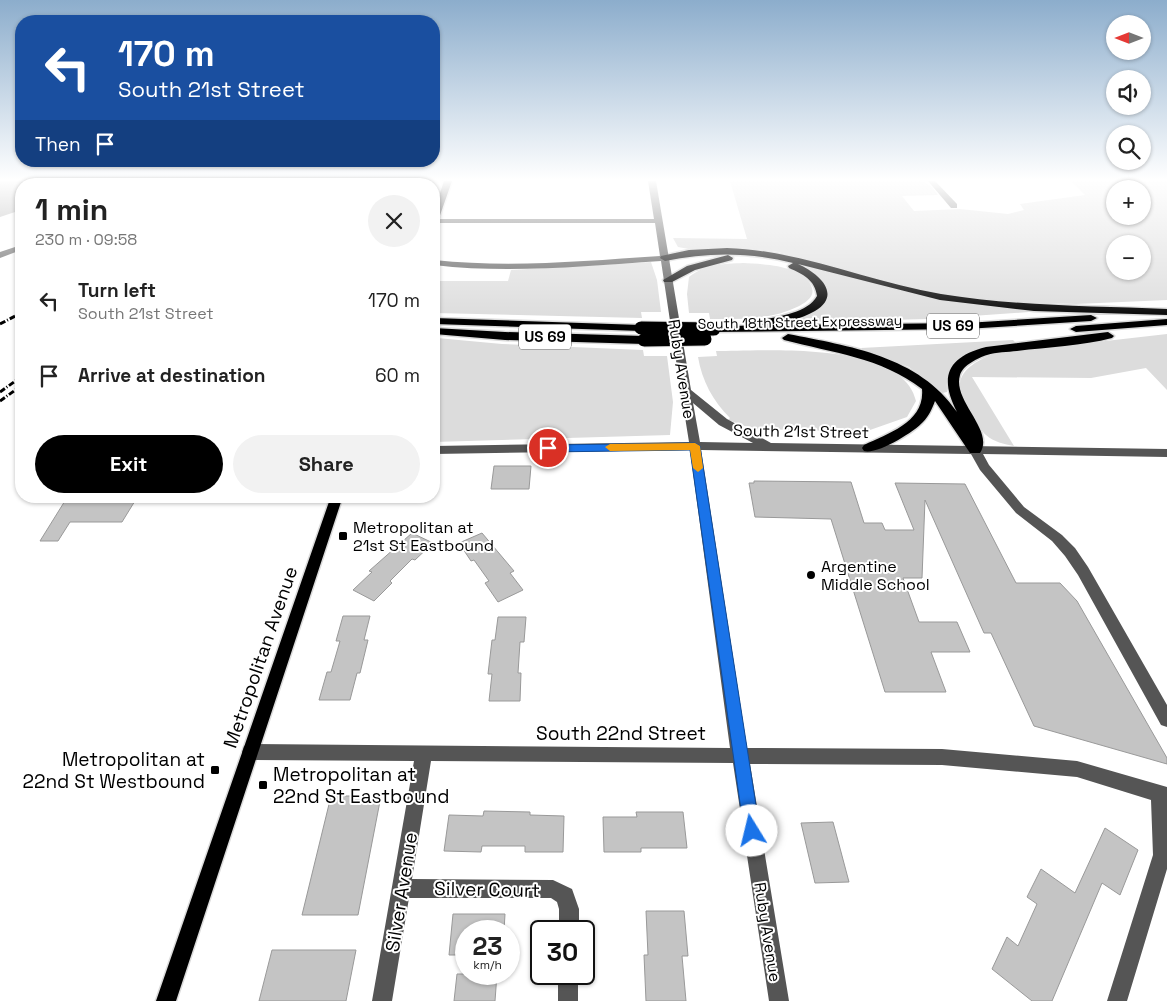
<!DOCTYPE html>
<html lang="en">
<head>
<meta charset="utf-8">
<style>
	body { margin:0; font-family:"Space Grotesk",sans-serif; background:#f2f2f2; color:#222; height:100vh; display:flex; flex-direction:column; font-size:19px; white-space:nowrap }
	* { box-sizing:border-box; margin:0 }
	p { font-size:16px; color:#767676 }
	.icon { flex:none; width:28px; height:28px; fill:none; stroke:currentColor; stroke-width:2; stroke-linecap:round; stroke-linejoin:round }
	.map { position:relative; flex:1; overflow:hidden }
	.details { position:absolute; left:15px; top:178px; width:425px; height:325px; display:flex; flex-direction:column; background:#fff; border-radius:20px; box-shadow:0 1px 4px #0004 }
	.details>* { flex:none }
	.banner { position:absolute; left:15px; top:15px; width:425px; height:152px; border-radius:20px; box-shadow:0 1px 4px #0004; background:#1a4fa0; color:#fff; overflow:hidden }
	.needle { width:32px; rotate:270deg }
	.controls { position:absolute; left:1106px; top:15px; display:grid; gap:10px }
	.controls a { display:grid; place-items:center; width:45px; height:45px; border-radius:50%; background:#fff; box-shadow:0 1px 4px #0004; font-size:25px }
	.speed { position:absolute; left:455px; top:920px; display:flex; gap:10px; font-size:25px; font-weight:700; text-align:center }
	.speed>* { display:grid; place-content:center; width:65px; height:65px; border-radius:50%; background:#fff; box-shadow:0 1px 4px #0004; line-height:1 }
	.speed small { font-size:12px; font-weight:400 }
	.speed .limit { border:2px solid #111; border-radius:8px; background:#fff; color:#111 }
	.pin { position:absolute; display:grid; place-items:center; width:42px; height:42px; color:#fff; margin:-21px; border:2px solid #fff; border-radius:50%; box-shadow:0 1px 5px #0007 }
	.me { position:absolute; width:55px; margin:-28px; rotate:351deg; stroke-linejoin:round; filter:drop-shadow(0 0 4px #0008) }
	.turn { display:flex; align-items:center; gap:18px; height:105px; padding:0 20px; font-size:22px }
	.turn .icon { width:65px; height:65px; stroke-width:2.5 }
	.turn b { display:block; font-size:35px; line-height:42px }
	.then { display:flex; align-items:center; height:48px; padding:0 20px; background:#0003; gap:10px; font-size:19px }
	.round { display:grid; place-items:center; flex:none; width:52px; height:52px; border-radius:26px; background:#f2f2f2 }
	.summary { display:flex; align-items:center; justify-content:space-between; height:85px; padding:0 20px }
	h1 { font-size:30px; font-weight:600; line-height:38px }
	.action { display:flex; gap:10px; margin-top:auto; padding:10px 20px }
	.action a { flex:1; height:58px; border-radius:30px; background:#000; color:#fff; font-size:20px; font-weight:600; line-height:58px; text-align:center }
	.action a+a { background:#f2f2f2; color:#222 }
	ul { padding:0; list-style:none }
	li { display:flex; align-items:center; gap:15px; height:75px; padding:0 20px }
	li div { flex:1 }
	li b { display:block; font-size:19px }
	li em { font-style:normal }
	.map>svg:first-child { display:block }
	.green { fill:#dcdcdc; fill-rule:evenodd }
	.water { fill:#a3a3a3 }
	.building { fill:#c4c4c4; stroke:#999 }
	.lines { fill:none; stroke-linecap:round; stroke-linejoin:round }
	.major-casing { stroke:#dbdbdb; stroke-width:3 }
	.highway-casing { stroke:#dbdbdb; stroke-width:3 }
	.minor { fill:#555; fill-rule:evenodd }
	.major { fill:#000; fill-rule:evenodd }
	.highway { fill:#000; fill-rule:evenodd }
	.rail-far1 { stroke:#000; stroke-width:2.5; stroke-dasharray:5 2 0.5 2; stroke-linecap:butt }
	.rail { stroke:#000; stroke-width:3; stroke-dasharray:6 2 1 2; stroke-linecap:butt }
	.highway-bridge-casing { stroke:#dbdbdb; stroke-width:15; stroke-linecap:butt }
	.highway-bridge { stroke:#000; stroke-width:13 }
	.route { fill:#1a73e8; stroke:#114b97 }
	.slow { fill:#f59e0b }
	.poi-dot { fill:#000; stroke:#fff; stroke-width:2 }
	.labels { text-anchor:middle; stroke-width:4; stroke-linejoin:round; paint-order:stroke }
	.far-street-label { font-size:14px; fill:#000; stroke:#fff }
	.shield { fill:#fff; stroke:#4c4c4c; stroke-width:1 }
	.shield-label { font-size:15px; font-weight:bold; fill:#000 }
	.street-label { font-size:16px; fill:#000; stroke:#fff }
	.poi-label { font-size:16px; fill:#000; stroke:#fff; text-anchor:start }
	.near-street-label { font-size:19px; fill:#000; stroke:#fff }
	.near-poi-label { font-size:19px; fill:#000; stroke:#fff; text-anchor:end }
</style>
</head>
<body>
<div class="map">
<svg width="1167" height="1001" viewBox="0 0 1167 1001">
	<rect width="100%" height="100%" fill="#fff"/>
	<path class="green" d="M730,181h192l10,6 6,8 -36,1 12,15 46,-2 48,5 16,-4 -4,-6 65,-9 -14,-14h96v119l-91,4 -69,-2 -46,-5 -50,-10 -133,-35 -33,-4 -56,1 -11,-2 -5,-9 74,1zM1115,189h27v27h-27zM1115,244h27v27h-27z
		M651,262l6,18 4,32h-20l1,6 -208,-5v-32h74l3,-11z
		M743,263c19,1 63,2 69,25 3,9 -7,15 -15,19 -26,13 -58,12 -87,12l-1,-6h-20l-2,-19 2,-17c16,-13 35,-13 54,-14z
		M811,267l109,29 106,14 3,2 -100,7 -131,3 -3,-3c32,-10 47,-28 13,-51z
		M1167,334v56l-21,-22 -55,10 -119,-1 42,69c-10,-2 -20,-4 -28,-11 -8,-7 -26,-41 -26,-51 1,-16 21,-25 33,-30z
		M437,338l65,6 141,6 1,6h23l6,46 -3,33 -236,7v-101h2z
		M1013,340l3,3c-34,4 -71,6 -69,49l-5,1 -33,-26 -47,-18 -1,-1z
		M716,351c47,0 187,-11 200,50l-9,16 -37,13 -30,1 -87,-2 -25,-9 2,-2c-17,-17 -28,-37 -32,-61l19,-1z"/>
	<path class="water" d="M0,181h108l-7,3h-80v26l-21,7z"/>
	<path class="building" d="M494,466h37l-2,23h-38z
		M754,481l97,1 13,41h18l3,7h29l-19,-47 70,1 51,99h44l17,18 90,157v6l-133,-38 -43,-93h-7l-59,-133 -3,78h-19l16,44h38l13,30h-39l15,40h-61l-54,-173 -76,-2 -6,-34h5z
		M68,496h70l-16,26h-52l-12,19h-18z
		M412,533l21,10 -18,17 -3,-1 -22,22 2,2 -18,18 -21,-11 19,-18 -3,-1z
		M482,533l32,38 -4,2 13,17 -25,12 -13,-19 4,-2 -15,-21 -3,1 -12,-18z
		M343,616h27l-6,24h4l-8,33h-3l-7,27h-31l8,-28h4l9,-31h-4z
		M498,617h28l-2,25h-4l-2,31h3l-1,28h-31l3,-27h-4l4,-34h3z
		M331,796h50l-23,119h-56z
		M484,811l46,1v3l34,1 -1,36h-38v-6h-43l-1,6 -37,-1 5,-36 34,1z
		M636,812h47l4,36h-46v4h-37l-1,-35h34z
		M833,822l16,60 -34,1 -14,-60z
		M1105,828l33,22 -18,45 -18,-12 -50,118h-20l-40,-32 15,-32 11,9 19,-42 -10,-7 14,-28 34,24z
		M646,911h38l4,45h-6l4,45h-40l-2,-46h4z
		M453,914h52l-1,17h-38v24h-17z
		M272,950h84l-10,51h-87z
		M457,974h40l-2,27h-41z"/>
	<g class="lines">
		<defs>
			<path id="major" d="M444,181h8l-14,40 -4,2v-12z
				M331,496h12l-167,505h-20z"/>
			<path id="highway" d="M727,248c73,2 142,34 214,46 74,12 151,12 226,15v6l-133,-4 -94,-11 -142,-36c20,9 45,30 17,47 -14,8 -30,11 -45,14l196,-2 125,-8 6,3 -6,3 -125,8 -252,3 -4,-1 -2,-2 2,-2 49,-2 -2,-2 2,-2c18,-5 48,-7 58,-25 -2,-16 -14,-22 -28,-28l-1,-2 5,-3c-43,-11 -85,-11 -128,-2l-5,-3 1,-2 28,-6z
				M728,255l5,3 -1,2 -37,10 -23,12h-8l-1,-2 24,-14z
				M434,318l207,7 6,3 -6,3 -207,-7z
				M1167,319v6l-91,7 -6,-3 6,-3z
				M434,328l71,4 139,4 6,4 -6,4 -139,-4 -71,-6z
				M1108,332l6,4 -2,2c-30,8 -64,9 -95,13 -9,1 -21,1 -30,4 -9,3 -24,10 -27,20 -8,26 35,55 20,78h-10l-35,-52c-3,8 -6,15 -12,21 -9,10 -46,33 -59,29l-2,-3 2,-3c25,-12 61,-23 58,-56 -42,-32 -89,-36 -138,-49l-2,-2 6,-4c61,12 131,22 169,78 -18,-35 -10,-55 29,-65z"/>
		</defs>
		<use href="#major" class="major-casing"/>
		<use href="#highway" class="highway-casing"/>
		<path class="minor" d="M196,181h10l-3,3h-10z
			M648,181h8l35,209 36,29 44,24 396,6v8l-184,-3 6,11 35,42 38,28 13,13 13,19 79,138v22l-6,-2 -83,-150 -13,-19 -13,-15 -36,-28 -36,-43 -9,-16 -270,-4 46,298 195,1 135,12 90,26v82l-40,132h-20l46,-146 -2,-55 -74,-23 -135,-12 -192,-1 39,237h-20l-36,-238 -302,-2 -19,118 141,1 19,9 7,20v22h-20v-22l-2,-7 -6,-4h-142l-17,103h-20l42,-240 -164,-1 -6,-2 -2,-6 2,-6 6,-2 480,4 -40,-298 -256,4v-8l255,-4 -8,-50 -2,-3 1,-2 -19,-126c-76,5 -152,13 -227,4v-5c76,8 150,1 226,-4l-5,-33h-221v-4h220zM693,403l26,22 34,18 -53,-1z
			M928,181h7l22,23v4h-6z
			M21,245v5l-21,8v-6z
			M558,974h20v27h-20z"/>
		<use href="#major" class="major"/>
		<use href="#highway" class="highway"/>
		<path class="rail-far1" d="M256,184l5,-3
			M266,184l5,-3
			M293,184l4,-3
			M308,184l4,-3"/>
		<path class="rail" d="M0,324l21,-11
			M0,392l21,-15
			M0,401l21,-15"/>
		<defs>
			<path id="highway-bridge" d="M641,328l73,1
				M644,340l61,-1"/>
		</defs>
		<use href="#highway-bridge" class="highway-bridge-casing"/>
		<use href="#highway-bridge" class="highway-bridge"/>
	</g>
	<linearGradient id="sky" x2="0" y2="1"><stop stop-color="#8cadcc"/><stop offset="0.56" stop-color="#fff"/><stop offset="1" stop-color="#fff" stop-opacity="0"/></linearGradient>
	<rect width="1167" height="321" fill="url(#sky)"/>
	<path class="route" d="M695,443l5,3 60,385 -2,6 -6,2 -6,-2 -2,-6 -54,-381 -142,2 -5,-4 5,-3z"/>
	<path class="slow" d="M695,443l5,3 3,22 -5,4 -5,-4 -3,-18 -80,1 -5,-4 5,-3z"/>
	<g class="poi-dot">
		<rect x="338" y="531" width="10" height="10" rx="2.5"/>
		<circle cx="811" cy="575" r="5"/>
		<rect x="210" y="765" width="10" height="10" rx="2.5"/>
		<rect x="258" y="780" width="10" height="10" rx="2.5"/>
	</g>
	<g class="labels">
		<g class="far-street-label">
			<text transform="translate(800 322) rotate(-1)" y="5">South 18th Street Expressway</text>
		</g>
		<g class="shield">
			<rect x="927" y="313.5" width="52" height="25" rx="4"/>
			<rect x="519" y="324.5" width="52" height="25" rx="4"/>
		</g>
		<g class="shield-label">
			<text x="953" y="331">US 69</text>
			<text x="545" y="342">US 69</text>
		</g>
		<g class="street-label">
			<text transform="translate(682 369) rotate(81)" y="6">Ruby Avenue</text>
			<text transform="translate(801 431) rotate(1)" y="6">South 21st Street</text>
			<text transform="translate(768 932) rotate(81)" y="6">Ruby Avenue</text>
		</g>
		<g class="poi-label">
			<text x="353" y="533">Metropolitan at<tspan x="353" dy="18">21st St Eastbound</tspan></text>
			<text x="821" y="572">Argentine<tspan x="821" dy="18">Middle School</tspan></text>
		</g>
		<g class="near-street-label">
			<text transform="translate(260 657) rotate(-71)" y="7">Metropolitan Avenue</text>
			<text x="621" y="740">South 22nd Street</text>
			<text transform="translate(487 889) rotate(1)" y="7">Silver Court</text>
			<text transform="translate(401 892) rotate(-81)" y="7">Silver Avenue</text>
		</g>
		<g class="near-poi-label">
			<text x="205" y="766">Metropolitan at<tspan x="205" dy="22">22nd St Westbound</tspan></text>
			<text x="273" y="781" text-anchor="start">Metropolitan at<tspan x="273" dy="22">22nd St Eastbound</tspan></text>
		</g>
	</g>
</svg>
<div class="controls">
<a><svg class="needle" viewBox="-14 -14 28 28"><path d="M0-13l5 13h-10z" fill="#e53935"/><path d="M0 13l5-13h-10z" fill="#767676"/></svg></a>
<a><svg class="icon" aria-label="sound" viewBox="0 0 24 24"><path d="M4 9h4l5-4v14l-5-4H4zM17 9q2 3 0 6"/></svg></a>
<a><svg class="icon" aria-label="search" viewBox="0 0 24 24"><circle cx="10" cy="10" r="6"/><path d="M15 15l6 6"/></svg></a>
<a>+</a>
<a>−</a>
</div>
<div class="speed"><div>23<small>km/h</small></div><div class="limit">30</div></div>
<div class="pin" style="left:548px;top:448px;background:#d93025"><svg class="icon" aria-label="arrive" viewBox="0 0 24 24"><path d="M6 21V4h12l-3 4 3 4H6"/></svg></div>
<svg class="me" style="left:752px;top:831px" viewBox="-20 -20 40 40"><circle r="19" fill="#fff"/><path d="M0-13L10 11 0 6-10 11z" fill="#1a73e8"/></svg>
<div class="banner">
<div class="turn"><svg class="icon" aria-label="left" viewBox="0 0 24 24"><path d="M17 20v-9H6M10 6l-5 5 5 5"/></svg><div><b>170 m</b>South 21st Street</div></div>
<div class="then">Then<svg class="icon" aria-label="arrive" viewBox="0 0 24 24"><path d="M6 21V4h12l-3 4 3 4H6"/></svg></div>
</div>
<section class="details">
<div class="summary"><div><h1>1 min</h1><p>230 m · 09:58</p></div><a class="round"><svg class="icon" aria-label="close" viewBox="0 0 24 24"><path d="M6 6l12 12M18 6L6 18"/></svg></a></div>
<ul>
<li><svg class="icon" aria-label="left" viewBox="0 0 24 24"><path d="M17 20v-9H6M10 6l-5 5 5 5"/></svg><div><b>Turn left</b><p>South 21st Street</p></div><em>170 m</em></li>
<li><svg class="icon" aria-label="arrive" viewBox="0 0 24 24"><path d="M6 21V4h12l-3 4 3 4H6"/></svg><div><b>Arrive at destination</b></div><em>60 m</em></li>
</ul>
<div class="action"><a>Exit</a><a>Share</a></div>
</section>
</div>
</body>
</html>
